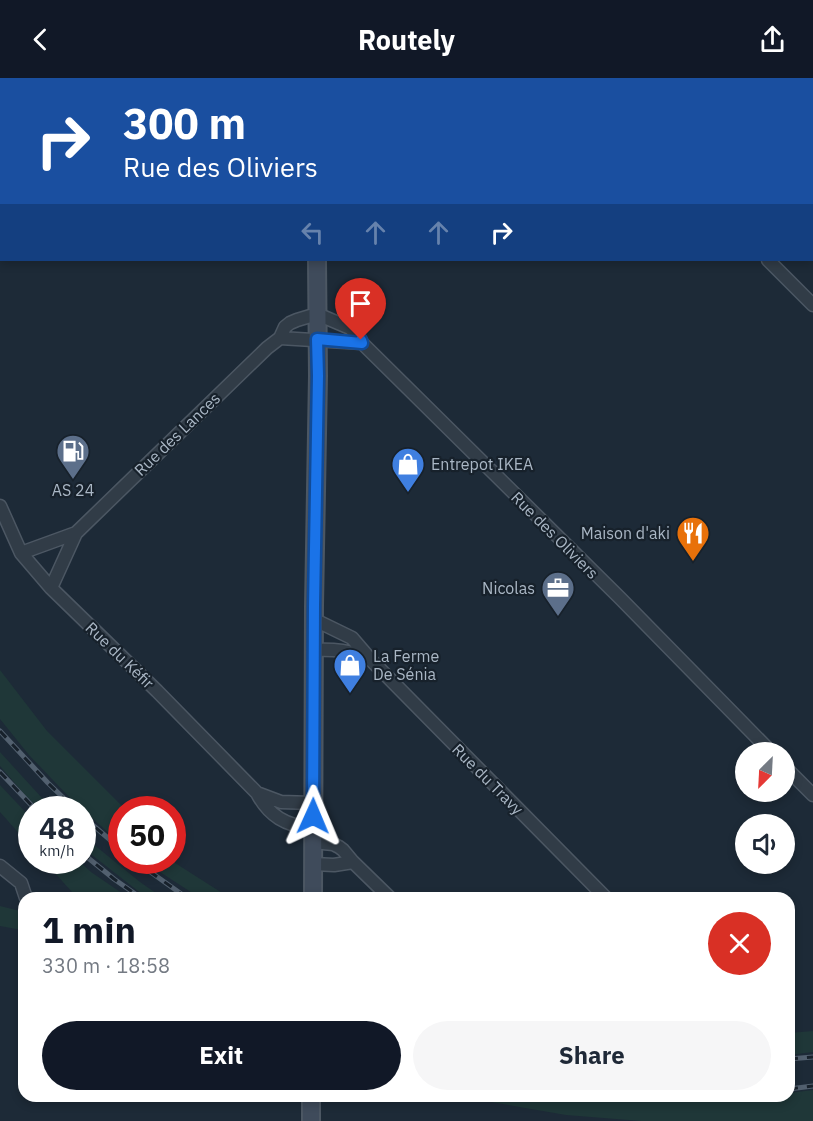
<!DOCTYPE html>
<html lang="en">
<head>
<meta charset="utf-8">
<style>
	body { margin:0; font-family:"IBM Plex Sans",sans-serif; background:#f6f6f7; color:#1f2937; height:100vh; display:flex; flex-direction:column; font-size:22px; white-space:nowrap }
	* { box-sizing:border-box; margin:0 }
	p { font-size:20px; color:#747a83 }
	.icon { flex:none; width:33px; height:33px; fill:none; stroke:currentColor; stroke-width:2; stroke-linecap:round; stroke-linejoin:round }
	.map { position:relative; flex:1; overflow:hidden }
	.drawer { position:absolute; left:18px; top:814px; width:777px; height:210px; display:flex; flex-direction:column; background:#fff; border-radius:18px; box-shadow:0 3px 9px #0003 }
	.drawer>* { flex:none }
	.guide { position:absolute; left:0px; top:0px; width:813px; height:183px; box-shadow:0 3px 9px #0003; background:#1a4fa0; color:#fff; overflow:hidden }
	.needle { width:39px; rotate:204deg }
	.buttons { position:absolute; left:735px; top:664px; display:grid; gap:12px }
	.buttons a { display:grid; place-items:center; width:60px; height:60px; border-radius:50%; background:#fff; box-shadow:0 3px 9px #0003; font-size:30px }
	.speed { position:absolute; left:18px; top:718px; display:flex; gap:12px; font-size:30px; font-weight:700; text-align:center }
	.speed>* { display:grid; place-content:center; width:78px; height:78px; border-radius:50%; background:#fff; box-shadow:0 3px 9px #0003; line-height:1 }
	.speed small { font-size:15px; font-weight:400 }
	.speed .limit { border:9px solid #d22; background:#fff; color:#111 }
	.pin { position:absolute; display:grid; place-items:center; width:51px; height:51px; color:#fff; margin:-62px -26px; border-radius:50% 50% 50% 0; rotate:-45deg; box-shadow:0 0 6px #0007 }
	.pin .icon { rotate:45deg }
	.me { position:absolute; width:66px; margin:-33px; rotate:1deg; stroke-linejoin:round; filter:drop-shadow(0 0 4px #0008) }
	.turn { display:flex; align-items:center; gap:21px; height:126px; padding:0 24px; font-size:27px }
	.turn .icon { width:78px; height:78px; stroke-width:2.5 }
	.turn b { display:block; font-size:42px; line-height:51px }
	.lanes { display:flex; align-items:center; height:57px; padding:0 24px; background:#0003; justify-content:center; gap:30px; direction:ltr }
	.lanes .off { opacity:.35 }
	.round { display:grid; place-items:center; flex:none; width:63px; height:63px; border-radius:32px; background:#f6f6f7 }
	.summary { display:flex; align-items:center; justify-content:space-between; height:102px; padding:0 24px }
	h1 { font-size:36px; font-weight:800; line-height:45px; color:#111827 }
	.action { display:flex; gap:12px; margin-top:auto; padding:12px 24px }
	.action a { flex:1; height:69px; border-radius:36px; background:#111827; color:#fff; font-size:24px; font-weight:800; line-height:69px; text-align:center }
	.action a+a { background:#f6f6f7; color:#1f2937 }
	header { display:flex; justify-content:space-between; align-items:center; height:78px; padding:0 24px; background:#111827; color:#fff; font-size:27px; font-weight:800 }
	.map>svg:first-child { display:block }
	.green { fill:#1f3738 }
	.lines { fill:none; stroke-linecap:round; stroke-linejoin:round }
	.minor-casing { stroke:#4c5763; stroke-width:15 }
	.secondary-casing { stroke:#4c5763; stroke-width:20 }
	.minor { stroke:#313c47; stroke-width:12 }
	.secondary { stroke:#3f4b5b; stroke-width:16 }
	.rail-casing { stroke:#52606f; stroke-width:5 }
	.rail { stroke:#17212b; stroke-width:3; stroke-dasharray:9; stroke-linecap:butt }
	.route-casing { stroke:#114b97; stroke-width:15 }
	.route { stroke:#1a73e8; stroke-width:10 }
	.labels { text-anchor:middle; stroke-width:4.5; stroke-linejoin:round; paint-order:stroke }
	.street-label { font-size:16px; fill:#aab7c5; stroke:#17212b }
	.poi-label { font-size:16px; fill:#aab7c5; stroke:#17212b; text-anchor:start }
</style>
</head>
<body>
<header><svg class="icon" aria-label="back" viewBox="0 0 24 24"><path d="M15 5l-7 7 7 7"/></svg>Routely<svg class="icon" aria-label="share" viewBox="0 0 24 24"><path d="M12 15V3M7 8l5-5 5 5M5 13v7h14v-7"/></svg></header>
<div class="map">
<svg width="813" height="1043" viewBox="0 0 813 1043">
	<rect width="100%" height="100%" fill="#1d2a37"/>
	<path class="green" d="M0,592l47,61 79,79h-4l-1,34 -48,-43 -44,-46 -29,-36z
		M0,674l42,46 13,12h-14l-16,-15 -25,-29z
		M0,707l31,33v29l-31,-35z
		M82,757l58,47 23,16h-16l-64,-50z
		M44,783h35l12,11 38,26h-63l6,-6z
		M143,783h29l58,37h-30z
		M0,828l20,5 2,19 -22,-4z
		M813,953v21l-24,3v-22z
		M813,1012v31h-172l-75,-6 -104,-18 327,-1v-3z"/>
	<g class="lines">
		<defs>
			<path id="minor" d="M589,0l2,2
				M165,2l2,-2
				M0,164l2,-1
				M768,182l45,45
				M280,260l82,5
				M0,428l21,47 30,35 106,103 100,102c12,23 29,33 55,35
				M21,475l55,-20
				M51,510l25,-55 191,-185 13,-10 5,-11 5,-4 7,-3 20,-6 33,14 8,8 4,7 258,255 152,155
				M315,542l37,18 18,21 236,239
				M314,572c22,-1 35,1 55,8
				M784,688l29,29
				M257,715l24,9 32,1
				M313,764l20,2 6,3 4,3 10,12 37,36
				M313,786l21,1 19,-3
				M0,788l21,17 5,15"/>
			<path id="secondary" d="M374,2l1,-2
				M313,820l1,-292 4,-230 -1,-116
				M311,1043v-25"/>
		</defs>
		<use href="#minor" class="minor-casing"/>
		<use href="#secondary" class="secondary-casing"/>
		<use href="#minor" class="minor"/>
		<use href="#secondary" class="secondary"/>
		<defs>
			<path id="rail" d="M0,653l48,52 28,27
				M0,694l36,38
				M82,738l40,34
				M82,775l32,26 27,19
				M135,783l52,37
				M789,981l24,-2
				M789,1011l24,-3"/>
		</defs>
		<use href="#rail" class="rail-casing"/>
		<use href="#rail" class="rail"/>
	</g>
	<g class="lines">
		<defs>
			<path id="route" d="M313,738l1,-210 4,-230 -1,-37 45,4 -1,-3"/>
		</defs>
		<use href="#route" class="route-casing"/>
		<use href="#route" class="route"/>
	</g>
	<defs>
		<symbol id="fuel-pin" viewBox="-11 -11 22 30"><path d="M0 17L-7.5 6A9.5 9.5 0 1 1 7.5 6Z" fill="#5c6f8a" stroke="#17212b"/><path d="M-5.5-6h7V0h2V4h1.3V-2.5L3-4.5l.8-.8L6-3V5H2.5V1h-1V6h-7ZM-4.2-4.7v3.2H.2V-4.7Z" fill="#fff"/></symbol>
		<symbol id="shop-pin" viewBox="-11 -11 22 30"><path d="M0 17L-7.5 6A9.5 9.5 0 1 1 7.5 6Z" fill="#3f7fe0" stroke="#17212b"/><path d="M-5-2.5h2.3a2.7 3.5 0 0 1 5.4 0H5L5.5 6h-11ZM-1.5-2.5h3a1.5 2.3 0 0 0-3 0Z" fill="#fff"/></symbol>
		<symbol id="restaurant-pin" viewBox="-11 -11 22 30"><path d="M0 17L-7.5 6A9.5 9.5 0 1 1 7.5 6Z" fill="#e8710a" stroke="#17212b"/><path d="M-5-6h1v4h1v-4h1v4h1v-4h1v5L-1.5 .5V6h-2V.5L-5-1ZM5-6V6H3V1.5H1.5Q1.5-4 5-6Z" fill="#fff"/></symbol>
		<symbol id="office-pin" viewBox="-11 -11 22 30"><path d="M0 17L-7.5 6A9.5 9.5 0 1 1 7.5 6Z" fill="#5c6f8a" stroke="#17212b"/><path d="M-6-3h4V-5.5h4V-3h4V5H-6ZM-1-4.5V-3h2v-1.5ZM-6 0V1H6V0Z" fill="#fff"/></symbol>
	</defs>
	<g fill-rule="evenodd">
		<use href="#fuel-pin" x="54" y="354" width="38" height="52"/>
		<use href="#shop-pin" x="389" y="367" width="38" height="52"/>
		<use href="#restaurant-pin" x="674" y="436" width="38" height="52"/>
		<use href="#office-pin" x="539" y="491" width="38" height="52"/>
		<use href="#shop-pin" x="331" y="568" width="38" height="52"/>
	</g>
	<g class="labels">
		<g class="street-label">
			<text transform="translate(177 356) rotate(-44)" y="6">Rue des Lances</text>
			<text transform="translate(555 457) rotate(45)" y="6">Rue des Oliviers</text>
			<text transform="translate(120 577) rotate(44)" y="6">Rue du Kéfir</text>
			<text transform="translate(488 701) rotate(45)" y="6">Rue du Travy</text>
		</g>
		<g class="poi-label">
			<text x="431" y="392">Entrepot IKEA</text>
			<text x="73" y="418" text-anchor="middle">AS 24</text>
			<text x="670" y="461" text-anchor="end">Maison d'aki</text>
			<text x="535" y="516" text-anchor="end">Nicolas</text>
			<text x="373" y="584">La Ferme<tspan x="373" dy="18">De Sénia</tspan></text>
		</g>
	</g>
</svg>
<div class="buttons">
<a><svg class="needle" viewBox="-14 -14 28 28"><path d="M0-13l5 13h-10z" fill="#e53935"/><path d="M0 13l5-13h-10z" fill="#747a83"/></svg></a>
<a><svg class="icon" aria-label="sound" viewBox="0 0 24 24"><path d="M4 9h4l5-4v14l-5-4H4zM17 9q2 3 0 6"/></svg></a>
</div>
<div class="speed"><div>48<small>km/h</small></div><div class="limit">50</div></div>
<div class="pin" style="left:361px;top:262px;background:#d93025"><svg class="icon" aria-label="arrive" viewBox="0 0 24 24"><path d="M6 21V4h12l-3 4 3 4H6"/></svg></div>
<svg class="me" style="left:313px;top:738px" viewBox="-20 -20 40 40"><path d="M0-17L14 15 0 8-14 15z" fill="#1a73e8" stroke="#fff" stroke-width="4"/></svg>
<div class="guide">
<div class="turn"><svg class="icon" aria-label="right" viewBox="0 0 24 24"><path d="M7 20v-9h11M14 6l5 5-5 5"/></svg><div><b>300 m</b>Rue des Oliviers</div></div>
<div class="lanes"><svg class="icon off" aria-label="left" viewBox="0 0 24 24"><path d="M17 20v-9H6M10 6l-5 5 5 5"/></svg><svg class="icon off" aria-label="ahead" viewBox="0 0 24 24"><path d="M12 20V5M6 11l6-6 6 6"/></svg><svg class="icon off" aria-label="ahead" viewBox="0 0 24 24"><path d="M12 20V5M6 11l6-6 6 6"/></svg><svg class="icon" aria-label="right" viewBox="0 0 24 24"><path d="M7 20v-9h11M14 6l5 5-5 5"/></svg></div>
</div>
<section class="drawer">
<div class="summary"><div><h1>1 min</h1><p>330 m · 18:58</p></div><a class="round" style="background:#d93025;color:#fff"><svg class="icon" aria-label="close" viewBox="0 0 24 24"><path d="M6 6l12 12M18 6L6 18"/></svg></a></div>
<div class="action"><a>Exit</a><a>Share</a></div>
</section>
</div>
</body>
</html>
